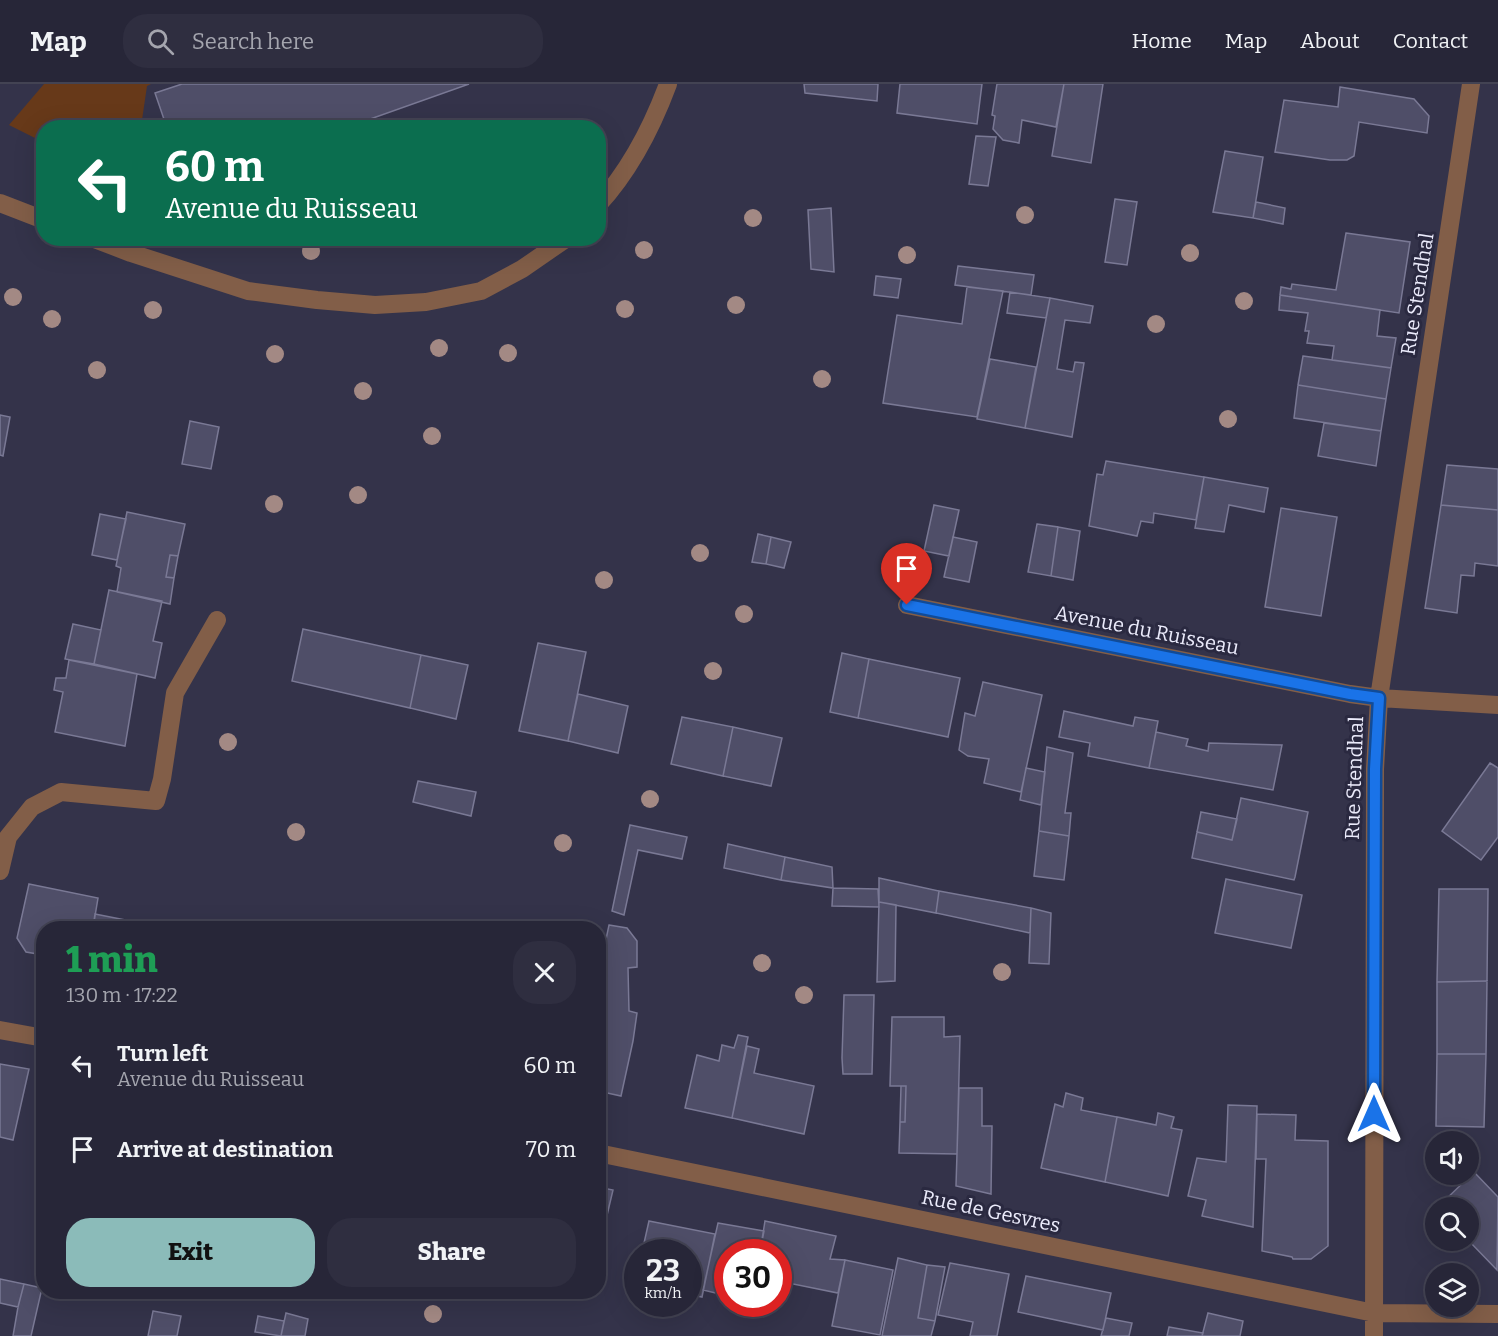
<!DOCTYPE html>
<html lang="en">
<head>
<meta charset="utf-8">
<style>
	body { margin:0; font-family:Bitter,serif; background:#2f2e40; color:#f1f3f6; height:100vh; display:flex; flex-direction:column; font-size:22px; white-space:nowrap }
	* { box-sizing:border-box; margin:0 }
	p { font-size:20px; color:#a4a5ae }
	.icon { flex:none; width:33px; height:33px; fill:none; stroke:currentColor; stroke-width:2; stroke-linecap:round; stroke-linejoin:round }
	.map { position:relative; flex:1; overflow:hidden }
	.panel { position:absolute; left:36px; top:837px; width:570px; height:378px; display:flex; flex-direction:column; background:#272638; border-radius:24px; box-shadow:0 6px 24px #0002,0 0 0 2px #434353 }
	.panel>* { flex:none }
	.hud { position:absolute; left:36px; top:36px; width:570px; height:126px; border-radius:24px; box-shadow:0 6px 24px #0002,0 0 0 2px #434353; background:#0b6e4f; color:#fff; overflow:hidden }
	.tools { position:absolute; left:1425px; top:1047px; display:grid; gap:12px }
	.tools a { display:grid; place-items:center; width:54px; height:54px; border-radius:50%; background:#272638; box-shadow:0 6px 24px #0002,0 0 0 2px #434353; font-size:30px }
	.speed { position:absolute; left:624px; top:1155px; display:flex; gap:12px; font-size:30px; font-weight:700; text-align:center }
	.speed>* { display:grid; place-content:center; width:78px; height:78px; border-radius:50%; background:#272638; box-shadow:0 6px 24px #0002,0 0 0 2px #434353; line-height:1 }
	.speed small { font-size:15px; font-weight:400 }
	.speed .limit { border:9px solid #d22; background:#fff; color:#111 }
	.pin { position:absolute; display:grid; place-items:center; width:51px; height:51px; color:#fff; margin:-62px -26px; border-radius:50% 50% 50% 0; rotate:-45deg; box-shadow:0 0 6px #0007 }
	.pin .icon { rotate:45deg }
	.me { position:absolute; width:66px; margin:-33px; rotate:0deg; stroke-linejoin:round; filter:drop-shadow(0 0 4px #0008) }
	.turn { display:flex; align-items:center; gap:21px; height:126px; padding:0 30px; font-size:27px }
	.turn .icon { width:78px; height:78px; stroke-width:2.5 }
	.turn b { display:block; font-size:42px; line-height:51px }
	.round { display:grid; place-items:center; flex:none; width:63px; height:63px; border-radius:24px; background:#2f2e40 }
	.overview { display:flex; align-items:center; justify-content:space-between; height:102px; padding:0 30px }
	h1 { font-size:36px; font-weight:800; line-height:45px; color:#1e9e55 }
	.action { display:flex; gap:12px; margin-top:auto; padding:12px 30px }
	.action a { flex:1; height:69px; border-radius:24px; background:#8bbbb9; color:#111; font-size:24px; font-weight:800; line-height:69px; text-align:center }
	.action a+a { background:#2f2e40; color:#f1f3f6 }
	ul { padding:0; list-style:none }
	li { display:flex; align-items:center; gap:18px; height:84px; padding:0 30px }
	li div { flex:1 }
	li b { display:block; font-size:22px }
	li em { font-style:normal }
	header { display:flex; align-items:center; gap:36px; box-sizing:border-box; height:84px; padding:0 30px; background:#272638; border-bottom:2px solid #434353 }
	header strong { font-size:28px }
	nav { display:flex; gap:33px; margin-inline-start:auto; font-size:21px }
	.search { width:420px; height:54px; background:#2f2e40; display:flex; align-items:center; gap:15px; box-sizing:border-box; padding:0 21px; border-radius:24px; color:#a4a5ae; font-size:22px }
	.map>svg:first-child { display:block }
	.green { fill:#673919 }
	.building { fill:#4f4e68; stroke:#7a7995; stroke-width:1.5 }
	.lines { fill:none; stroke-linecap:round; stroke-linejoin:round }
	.minor { stroke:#825e48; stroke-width:18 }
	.tree { fill:#a38984 }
	.route-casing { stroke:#114b97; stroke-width:15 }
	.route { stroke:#1a73e8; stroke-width:10 }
	.labels { text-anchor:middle; stroke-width:6; stroke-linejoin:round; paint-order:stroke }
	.street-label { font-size:20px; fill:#ebebfb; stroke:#2a2940 }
</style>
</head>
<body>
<header>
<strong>Map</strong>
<div class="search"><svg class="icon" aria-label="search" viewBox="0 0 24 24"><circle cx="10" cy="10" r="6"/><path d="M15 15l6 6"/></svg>Search here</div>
<nav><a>Home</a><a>Map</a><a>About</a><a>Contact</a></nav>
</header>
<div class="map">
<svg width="1498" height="1252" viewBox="0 0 1498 1252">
	<rect width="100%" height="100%" fill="#34334a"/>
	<path class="green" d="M44,0h107l-4,2 -6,41 -97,1 -1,14 -34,-17z"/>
	<path class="building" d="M182,0h287l-124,44h-178l-12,-35z
		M804,0h74l-1,17 -72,-8z
		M900,0h82l-5,40 -80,-11z
		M997,0h67l-8,43 -34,-7 -3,23 -16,-3 -10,-11 2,-13 -3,-1z
		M1064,0h39l-12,79 -39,-7z
		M1340,3l74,12 15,17 -2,17 -68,-11 -5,34 -7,4h-17l-55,-8 9,-52 54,7z
		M976,52l20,1 -8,49 -19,-2z
		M1225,67l38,6 -10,61 -40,-6z
		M1115,115l22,3 -10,63 -22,-3z
		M1256,118l29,6 -2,16 -30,-6z
		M831,124l3,64 -23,-3 -3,-59z
		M1346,149l64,9 -11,71 -119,-18 1,-8 10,2 1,-5 44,6z
		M958,182l76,9 -3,20 -76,-10z
		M876,192l25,3 -3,19 -24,-3z
		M967,203l36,4 -26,126 -94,-14 14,-88 65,9z
		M1010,208l40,6 -4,20 -39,-5z
		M1280,211l100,15 -3,26 19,2 -5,30 -59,-8 2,-14 -27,-3 2,-12h-4l3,-18 -29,-3z
		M1050,214l43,8 -3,17 -25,-3 -8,49 16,3 2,-10 9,1 -12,74 -47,-9z
		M1303,272l88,12 -5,31 -88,-14z
		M990,275l46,8 -11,61 -48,-9z
		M1298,301l88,14 -5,32 -87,-13z
		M0,331l10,2 -7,39 -3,-1z
		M190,337l29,6 -8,42 -29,-5z
		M1324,339l57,8 -5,35 -58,-10z
		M1106,377l98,16 -8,43 -42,-7 -1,10 -12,-2 -4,15 -48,-10 8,-52 6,1z
		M1447,381l51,4v41l-57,-5z
		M1204,393l64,11 -4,24 -35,-7 -5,27 -29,-4z
		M934,421l25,5 -10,46 -25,-5z
		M1441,421l57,5v56l-23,-3 -1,13 -13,-1 -4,38 -32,-5z
		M1281,424l56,9 -16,99 -56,-9z
		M127,428l58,12 -7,32 -8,-1 -4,22 8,1 -4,26 -53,-12 4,-24 -5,-2z
		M100,430l26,5 -9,41 -25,-5z
		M1037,440l21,3 -7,49 -23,-4z
		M1058,443l22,4 -7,49 -22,-4z
		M758,450l13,3 -5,27 -14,-2z
		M771,453l20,5 -7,26 -18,-4z
		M953,453l24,5 -8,40 -25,-5z
		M170,471l8,1 -4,22 -8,-1z
		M109,506l53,11 -9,40 9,2 -7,35 -61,-14z
		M73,540l28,6 -7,34 -29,-5z
		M303,545l118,26 -11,53 -118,-27z
		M538,559l48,9 -18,89 -49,-10z
		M842,569l27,6 -11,59 -28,-6z
		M421,571l47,10 -12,54 -46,-11z
		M869,575l91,19 -12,59 -90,-19z
		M69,576l68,14 -12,72 -70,-14 8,-40 -9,-2 2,-12h10z
		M983,598l59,13 -21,97 -37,-9 5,-24 -21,-3 -9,-6 6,-37 10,3z
		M578,610l50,12 -10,47 -50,-12z
		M1064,627l69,15 2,-9 23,4 -9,47 -61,-12 2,-13 -31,-6z
		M682,633l51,10 -10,49 -52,-12z
		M733,643l49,11 -11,48 -48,-10z
		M1156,648l32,7 -2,7 22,5 1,-8 73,2 -9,45 -124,-22z
		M1047,663l26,6 -8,60h6l-2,23 -30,-5z
		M1490,679l8,5v69l-17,23 -39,-29z
		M1026,684l19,4 -4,33 -21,-5z
		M418,697l58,11 -5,24 -58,-14z
		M1241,714l67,14 -13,65 -1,3 -102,-22 5,-26 35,8z
		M1201,728l36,7 -5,21 -35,-8z
		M630,741l57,12 -5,22 -44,-9 -14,65 -12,-4z
		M1039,747l30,5 -5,44 -30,-4z
		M728,760l57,13 -4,23 -57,-12z
		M785,773l47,10 1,21 -52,-8z
		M879,794l60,13 -3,22 -57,-11z
		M1226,795l76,16 -11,53 -76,-15z
		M29,800l69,14 -5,30h-49v27l-18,-3 -9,-14z
		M833,804l45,1 1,18 -47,-1z
		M1439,805h49l-1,92 -50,1z
		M939,807l92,17 -1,25 -94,-20z
		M879,818l17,3 -1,76 -18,1z
		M1031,824l20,5 -2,51 -20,-1z
		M95,830l71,14h-73z
		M609,841l18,3 10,13v26l-9,1 1,43 8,2 -4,28 -12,55 -23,-5v-114z
		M1487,897l-1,73h-49v-72z
		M844,911h30l-2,79h-29l-1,-16z
		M892,933h52v20l16,-1 -3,118 -58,-1 1,-31h5l1,-36h-16z
		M738,951l10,2 -16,81 -47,-10 12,-53 22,6 3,-16 12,3z
		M747,962l12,3 -5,24 60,13 -10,48 -72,-16z
		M1437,970h49l-2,73 -48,-1z
		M0,980l29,5 -16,71 -13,-3z
		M901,1002h5l-1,36h-5z
		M959,1004h23v38h10l-1,68 -35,-8z
		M1066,1009l17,5 -2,12 36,7 -12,65 -64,-14 14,-64 8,3z
		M1228,1021l29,1 -4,121 -51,-11 4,-16 -18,-4 9,-38 29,4z
		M1158,1029l16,4 -3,11 11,2 -14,66 -63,-14 12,-65 39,8z
		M1257,1030l39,1 -1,25 33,1v105l-17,13h-18l-1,-2 -30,-6 4,-92h-10z
		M1474,1088l24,25 -1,73 -29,-30v-32h-31z
		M598,1103l15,3 -15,63z
		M649,1137l66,13 -13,63 -14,-3v-42h-46z
		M765,1137l71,15 -6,23 15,1 -7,33 -60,-12v-29h-18z
		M718,1139l46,8 -4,21h-32v44l-25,-6z
		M898,1174l29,7 -9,53 17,3 -4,15h-49z
		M845,1176l48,10 -13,65 -48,-9z
		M950,1179l59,11 -12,62h-27l3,-14 -35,-7z
		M927,1181l18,2 -10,54 -17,-3z
		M1026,1192l85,17 -8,37 -85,-18z
		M0,1195l24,5 -6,23 -18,-4z
		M24,1200l18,4 -11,48h-18l5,-29z
		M153,1227l28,5 -4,20h-29z
		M286,1229l22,6 -3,17h-24z
		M1208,1229l35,8 -3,15h-38z
		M258,1232l26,5 -3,15 -26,-4z
		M1106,1234l26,5 -3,13h-28z
		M1169,1243l34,6 -1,3h-35z"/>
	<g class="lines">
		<path class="minor" d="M0,119l44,17
			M598,121c32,-35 54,-78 70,-121
			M92,154l39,15 117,38 69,9 58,5 51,-3 55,-11 41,-22 45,-31
			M907,521l443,89 29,4 119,7
			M0,787l8,-34 24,-30 29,-15 95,9 6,-22 13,-86 42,-73
			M0,946l44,8
			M598,1069l776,160 124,1
			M1374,1252l1,-567 4,-71 92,-614"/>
	</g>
	<g class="tree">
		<circle cx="1025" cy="131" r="9"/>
		<circle cx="753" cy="134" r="9"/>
		<circle cx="644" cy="166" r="9"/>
		<circle cx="311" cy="167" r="9"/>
		<circle cx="1190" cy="169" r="9"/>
		<circle cx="907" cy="171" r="9"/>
		<circle cx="13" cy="213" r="9"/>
		<circle cx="1244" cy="217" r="9"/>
		<circle cx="736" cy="221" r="9"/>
		<circle cx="625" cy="225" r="9"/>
		<circle cx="153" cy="226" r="9"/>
		<circle cx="52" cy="235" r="9"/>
		<circle cx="1156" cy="240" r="9"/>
		<circle cx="439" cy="264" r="9"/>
		<circle cx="508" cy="269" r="9"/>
		<circle cx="275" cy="270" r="9"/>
		<circle cx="97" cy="286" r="9"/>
		<circle cx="822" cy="295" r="9"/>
		<circle cx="363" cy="307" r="9"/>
		<circle cx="1228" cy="335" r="9"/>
		<circle cx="432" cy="352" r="9"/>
		<circle cx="358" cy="411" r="9"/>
		<circle cx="274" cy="420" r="9"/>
		<circle cx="700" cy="469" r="9"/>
		<circle cx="604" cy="496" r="9"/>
		<circle cx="744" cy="530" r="9"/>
		<circle cx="713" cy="587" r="9"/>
		<circle cx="228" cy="658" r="9"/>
		<circle cx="650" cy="715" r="9"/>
		<circle cx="296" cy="748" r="9"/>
		<circle cx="563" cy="759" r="9"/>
		<circle cx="762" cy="879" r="9"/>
		<circle cx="1002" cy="888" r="9"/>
		<circle cx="804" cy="911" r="9"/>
		<circle cx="433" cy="1230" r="9"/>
	</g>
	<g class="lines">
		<defs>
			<path id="route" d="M907,521l443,89 29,4 -4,71 -1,345"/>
		</defs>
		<use href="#route" class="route-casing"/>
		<use href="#route" class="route"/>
	</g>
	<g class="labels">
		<g class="street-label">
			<text transform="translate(1417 210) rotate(-81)" y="7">Rue Stendhal</text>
			<text transform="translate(1147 546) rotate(11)" y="7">Avenue du Ruisseau</text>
			<text transform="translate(1354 694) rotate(-88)" y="7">Rue Stendhal</text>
			<text transform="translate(991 1127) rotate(12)" y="7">Rue de Gesvres</text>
		</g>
	</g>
</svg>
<div class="tools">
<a><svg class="icon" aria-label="sound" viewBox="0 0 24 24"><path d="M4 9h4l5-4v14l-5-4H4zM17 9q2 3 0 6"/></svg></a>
<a><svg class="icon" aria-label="search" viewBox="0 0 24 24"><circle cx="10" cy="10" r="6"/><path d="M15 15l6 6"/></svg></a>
<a><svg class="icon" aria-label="layers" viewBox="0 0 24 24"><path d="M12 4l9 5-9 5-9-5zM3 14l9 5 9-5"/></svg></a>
</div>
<div class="speed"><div>23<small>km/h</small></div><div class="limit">30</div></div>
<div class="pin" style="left:907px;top:521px;background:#d93025"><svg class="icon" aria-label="arrive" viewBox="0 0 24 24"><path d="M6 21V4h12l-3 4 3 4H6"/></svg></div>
<svg class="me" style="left:1374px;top:1030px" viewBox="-20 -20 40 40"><path d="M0-17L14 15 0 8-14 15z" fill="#1a73e8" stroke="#fff" stroke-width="4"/></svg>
<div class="hud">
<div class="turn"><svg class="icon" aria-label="left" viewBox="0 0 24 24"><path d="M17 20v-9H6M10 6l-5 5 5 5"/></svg><div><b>60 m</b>Avenue du Ruisseau</div></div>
</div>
<section class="panel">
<div class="overview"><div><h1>1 min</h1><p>130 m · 17:22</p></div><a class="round"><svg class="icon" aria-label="close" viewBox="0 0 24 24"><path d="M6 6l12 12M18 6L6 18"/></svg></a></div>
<ul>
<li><svg class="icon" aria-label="left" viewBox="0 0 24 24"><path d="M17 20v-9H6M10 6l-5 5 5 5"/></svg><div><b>Turn left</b><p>Avenue du Ruisseau</p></div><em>60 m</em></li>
<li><svg class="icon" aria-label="arrive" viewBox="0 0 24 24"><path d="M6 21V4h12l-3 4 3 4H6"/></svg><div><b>Arrive at destination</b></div><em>70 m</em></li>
</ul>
<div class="action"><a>Exit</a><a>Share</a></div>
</section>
</div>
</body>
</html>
